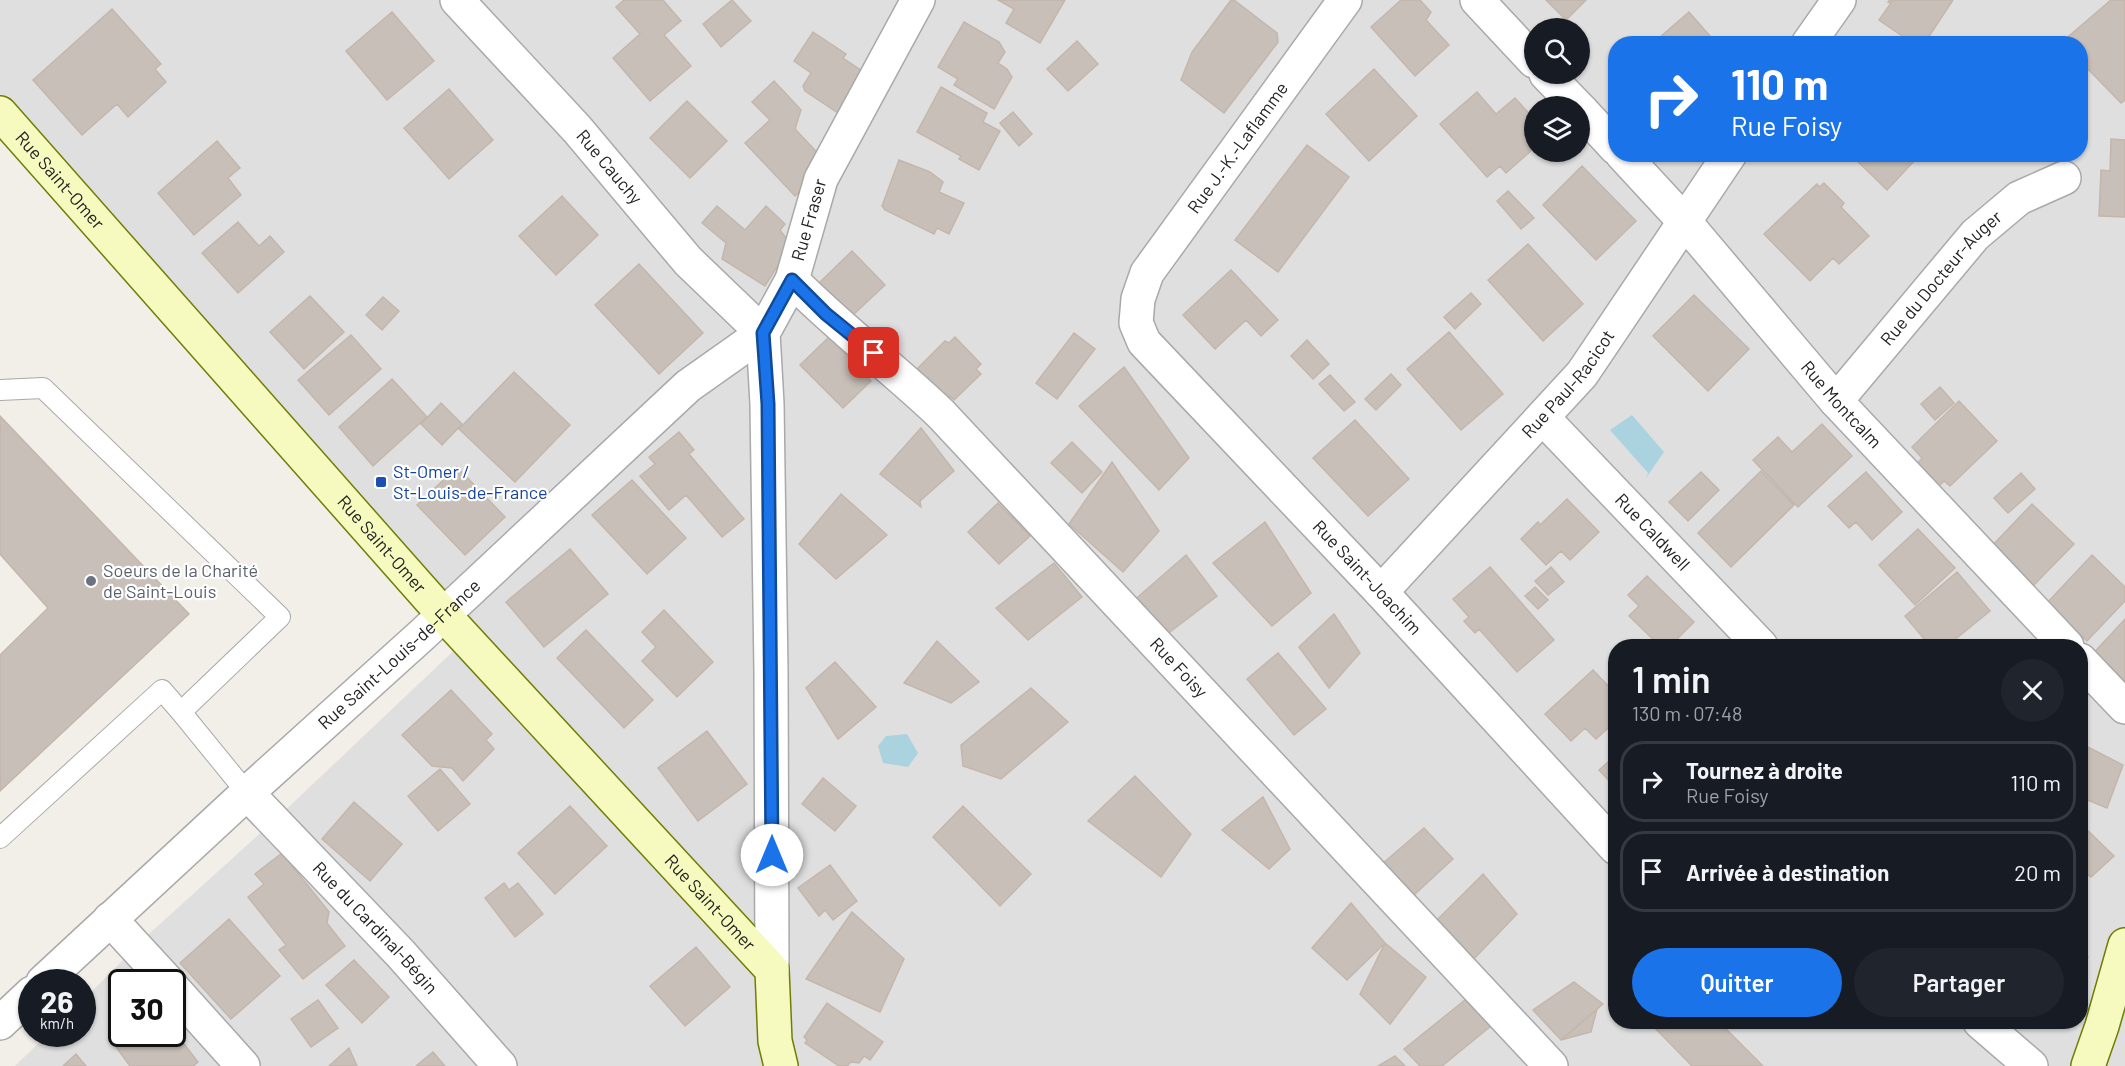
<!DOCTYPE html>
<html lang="fr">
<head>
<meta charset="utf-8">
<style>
	body { margin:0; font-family:Barlow,sans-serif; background:#20242c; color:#f1f3f6; height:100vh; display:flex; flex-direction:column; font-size:22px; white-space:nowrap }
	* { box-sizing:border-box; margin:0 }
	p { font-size:20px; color:#9ea1a6 }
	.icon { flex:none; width:33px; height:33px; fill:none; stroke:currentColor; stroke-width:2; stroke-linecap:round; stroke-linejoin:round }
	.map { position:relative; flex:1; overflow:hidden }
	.side { position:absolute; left:1608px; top:639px; width:480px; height:390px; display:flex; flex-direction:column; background:#171b24; border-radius:24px; box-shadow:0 2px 4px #0004 }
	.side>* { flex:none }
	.banner { position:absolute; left:1608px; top:36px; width:480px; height:126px; border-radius:24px; box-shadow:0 2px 4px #0004; background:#1a73e8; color:#fff; overflow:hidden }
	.controls { position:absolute; left:1524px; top:18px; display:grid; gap:12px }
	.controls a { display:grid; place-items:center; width:66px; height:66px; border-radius:50%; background:#171b24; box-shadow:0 2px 4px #0004; font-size:30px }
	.speed { position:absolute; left:18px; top:969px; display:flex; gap:12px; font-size:30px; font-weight:700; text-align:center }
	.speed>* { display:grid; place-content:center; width:78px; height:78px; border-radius:50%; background:#171b24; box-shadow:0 2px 4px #0004; line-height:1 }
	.speed small { font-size:15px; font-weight:400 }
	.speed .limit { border:3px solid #111; border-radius:9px; background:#fff; color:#111 }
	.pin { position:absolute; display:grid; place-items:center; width:51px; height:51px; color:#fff; margin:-26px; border-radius:12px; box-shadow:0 3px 9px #0006 }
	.me { position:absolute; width:66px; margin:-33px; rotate:0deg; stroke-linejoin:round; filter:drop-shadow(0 0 4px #0008) }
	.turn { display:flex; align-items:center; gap:21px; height:126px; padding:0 24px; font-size:27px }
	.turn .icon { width:78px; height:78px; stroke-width:2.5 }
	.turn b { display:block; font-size:42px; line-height:51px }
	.round { display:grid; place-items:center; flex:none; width:63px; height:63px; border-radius:32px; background:#20242c }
	.overview { display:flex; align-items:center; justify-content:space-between; height:102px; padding:0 24px }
	h1 { font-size:36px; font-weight:600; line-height:45px }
	.primary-button { display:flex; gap:12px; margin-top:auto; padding:12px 24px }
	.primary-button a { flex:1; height:69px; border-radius:36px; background:#1a73e8; color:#fff; font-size:24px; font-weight:600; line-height:69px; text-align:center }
	.primary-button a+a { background:#20242c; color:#f1f3f6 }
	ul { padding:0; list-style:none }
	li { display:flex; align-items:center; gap:18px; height:81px; margin:0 12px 9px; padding:0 12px; border:3px solid #363941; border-radius:24px }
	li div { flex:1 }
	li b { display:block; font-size:22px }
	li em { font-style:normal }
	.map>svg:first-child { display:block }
	.residential { fill:#e0dfdf; fill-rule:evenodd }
	.water { fill:#aad3df }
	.building { fill:#c7bfb8; stroke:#c4b6ab; stroke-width:1.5 }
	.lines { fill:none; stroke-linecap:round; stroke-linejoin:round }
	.lane-casing { stroke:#a9a9a9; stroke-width:22 }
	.street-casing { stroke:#a9a9a9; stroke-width:36 }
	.secondary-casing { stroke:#707d05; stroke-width:36 }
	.lane { stroke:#fff; stroke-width:20 }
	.street { stroke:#fff; stroke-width:33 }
	.secondary { stroke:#f7fabf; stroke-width:33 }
	.route-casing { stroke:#114b97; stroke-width:15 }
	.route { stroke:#1a73e8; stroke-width:10 }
	.transit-dot { fill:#1a4fb4; stroke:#fff; stroke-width:2 }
	.worship-dot { fill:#6b7280; stroke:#fff; stroke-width:2 }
	.labels { text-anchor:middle; stroke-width:4.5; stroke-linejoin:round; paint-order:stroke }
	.street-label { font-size:18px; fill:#222; stroke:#fff }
	.transit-label { font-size:18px; fill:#164399; stroke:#fff; text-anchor:start }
	.worship-label { font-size:18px; fill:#5b616d; stroke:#fff; text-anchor:start }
</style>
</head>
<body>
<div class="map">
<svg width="2125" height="1066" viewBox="0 0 2125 1066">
	<rect width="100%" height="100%" fill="#f2efe9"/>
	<path class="residential" d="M0,0h2125v1066h-2110l33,-32h34l1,-34 67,-67 127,-115 188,-178 -465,-527zM1534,28h46v46h-46zM1616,44h464v110h-464zM1534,106h46v46h-46zM1616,646h464v376h-464zM122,982h50v52h-50z"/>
	<path class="water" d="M1632,415l32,37 -18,26 2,-5 -38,-43z
		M907,734l11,19 -10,14 -25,-4 -5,-17 8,-10z"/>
	<path class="building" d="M624,0h39l18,21 -17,14 27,31 -41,35 -37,-43 27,-24 -24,-27z
		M732,0l19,21 -30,26 -18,-23z
		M998,0h67l-25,43 -34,-20 8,-14z
		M1231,0h3l43,33 1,9 -54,71 -43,-33 11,-28z
		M1401,0h19l11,12 -5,8 23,25 -34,31 -44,-49z
		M1546,0h40l-20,20z
		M1890,0h63l-29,44h-10l-35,-24 12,-17 -3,-1z
		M2111,0h14v100l-4,3 -41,-42v-17l-18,-2z
		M112,9l49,55 -6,5 11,13 -38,35 -11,-13 -35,31 -49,-55z
		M392,12l42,49 -47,39 -41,-49z
		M1689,12l28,32h-65z
		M964,22l35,20 6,10 -7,11 9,6 5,8 -18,32 -40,-24 4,-6 -20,-12z
		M813,32l33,22 -3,4 31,21 -27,40 -42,-28 -2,-5 8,-13 -17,-12z
		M1077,41l21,23 -30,27 -21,-22z
		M1374,69l43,47 -48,45 -43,-47z
		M774,81l27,29 -6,19 34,36 -34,31 -50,-53 25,-23 -18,-18z
		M941,87l46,26 -4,9 17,9 -21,39 -20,-11 2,-3 -44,-24z
		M449,89l44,51 -44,39 -45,-51z
		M1477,92l19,22 19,-16 19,21v5l-2,2 2,3v19l-28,25 -6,-7 -13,11 -47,-53z
		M687,101l40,40 -37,37 -40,-40z
		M1013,112l19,22 -13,12 -19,-23z
		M2111,139l14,1v77l-26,-1 2,-46 9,1z
		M217,141l23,27 -12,10 13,17 -47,40 -36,-42z
		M1307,145l42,32 -71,95 -43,-32z
		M1850,154h79l-4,5h-9l-29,31z
		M899,160l31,12 13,10 -4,10 25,11 -15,31 -12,-6 -3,6 -49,-24 -3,-4z
		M1582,166l54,55 -40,39 -53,-55z
		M1824,183l20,20 -3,4 28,29 -30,28 -6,-6 -23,23 -46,-47 53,-50 2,3z
		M1508,191l26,27 -13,11 -24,-28z
		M562,196l36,39 -42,40 -37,-39z
		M717,206l28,24 21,-24 19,18 -5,6 11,15 -26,41 -43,-27 4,-16 -24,-20z
		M238,222l21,24 11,-10 14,16 -46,41 -36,-40z
		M1528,244l55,60 -40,37 -55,-61z
		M852,251l33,34 -33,31 -33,-33z
		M639,264l64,69 -44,41 -64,-69z
		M1231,270l47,50 -17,16 -15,-16 -31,29 -32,-34z
		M1471,293l10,11 -26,25 -11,-12z
		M1694,295l55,54 -41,42 -55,-55z
		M310,296l34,36 -40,37 -34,-37z
		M383,297l16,14 -17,19 -16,-15z
		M1449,332l54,62 -42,36 -54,-61z
		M1074,333l21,16 -38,50 -21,-16z
		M351,335l30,34 -52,46 -31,-35z
		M829,337l42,44 -28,27 -43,-43z
		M955,337l26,27 -5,5 5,5 -27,26 -4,-4 -9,9 -30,-30 34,-34 4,2z
		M1307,340l22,24 -16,15 -22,-23z
		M1124,367l65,91 -30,32 -80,-84z
		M514,372l56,53 -55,57 -56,-53z
		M1391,374l10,11 -25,25 -11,-11z
		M1330,375l25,27 -11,9 -25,-27z
		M392,379l35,38 -54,49 -34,-39z
		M1940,387l14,16 -19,17 -14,-16z
		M1959,401l38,40 -47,45 -6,-5 -5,5 -22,-22 5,-6 -10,-11z
		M441,403l21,21 -20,21 -21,-21z
		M0,416l189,198 -189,177v-136l48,-47 -48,-54z
		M1355,420l54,59 -41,37 -55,-58z
		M1822,424l30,32 -54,51 -45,-47 25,-23 14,15z
		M921,428l33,43 -34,30 1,6 -41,-33z
		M679,432l15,18 -5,4 55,65 -22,18 -36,-42 -17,15 -29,-34 15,-12 -6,-7z
		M1072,442l30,30 -20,21 -31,-30z
		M1112,462l47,69 -36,41 -54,-48z
		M457,467l48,50 -40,38 -48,-50z
		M1761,471l33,34 -63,62 -33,-34z
		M1701,472l18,18 -31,31 -19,-19z
		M1866,472l36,40 -30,28 -16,-18 -7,6 -21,-22z
		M2021,473l14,16 -27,24 -14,-15z
		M632,480l54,58 -39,36 -55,-59z
		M841,494l46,41 -51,44 -37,-35z
		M1567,499l32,33 -29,28 -9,-9 -15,14 -25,-26 17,-17 2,3z
		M998,503l32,33 -31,28 -31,-32z
		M2032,504l42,40 -44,45 -41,-40z
		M1265,522l46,71 -39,33 -59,-63z
		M1918,529l37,39 -40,37 -36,-40z
		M570,549l38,45 -64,53 -38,-45z
		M1186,555l31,41 -55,42 -31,-35z
		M2092,555l33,32v14l-38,40 -40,-38z
		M1054,563l28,34 -54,43 -32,-32z
		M1490,567l64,73 -37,32 -38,-43 -4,4 -11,-12 5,-4 -16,-18z
		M1551,567l13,15 -16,13 -13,-14z
		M1957,572l33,39 -43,35h-17l-25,-30z
		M1647,576l47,46 -24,24h-10l-31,-30 10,-10 -11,-11z
		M1535,587l13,13 -10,9 -13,-13z
		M664,610l49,52 -36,35 -35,-36 14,-14 -14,-15z
		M1334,614l26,39 -31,35 -30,-41z
		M2125,619v74l-37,-34z
		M586,630l67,70 -29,28 -67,-70z
		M937,641l42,41 -28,21 -47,-20z
		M1278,653l48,56 -32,26 -47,-56z
		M835,662l41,45 -38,32 -32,-51z
		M1593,670l23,24v27l-20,18 -11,-11 -14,13 -26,-27z
		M1031,688l37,34 -67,57 -38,-13 -2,-21z
		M451,690l41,44 -6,6 8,9 -31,32 -11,-13 -20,-2 -30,-31z
		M707,731l40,53 -49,37 -40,-53z
		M2080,743l43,22 -16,43 -27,-11z
		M1616,755v33l-17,-18z
		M440,769l30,35 -32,27 -30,-35z
		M1135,776l56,58 -30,43 -73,-56z
		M823,778l33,28 -21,25 -33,-27z
		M1263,797l27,52 -21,20 -47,-39z
		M354,802l48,42 -32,37 -48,-42z
		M570,806l37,40 -52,48 -37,-41z
		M963,806l68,68 -31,32 -67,-69z
		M2080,823l34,33 -23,21 -11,-8z
		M1424,828l29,31 -40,37 -31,-32z
		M282,853l47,59 -2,11 18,23 -42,33 -24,-29 7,-5 -38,-48 16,-13 -9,-10z
		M830,865l27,36 -24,19 -8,-10 -6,6 -21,-28z
		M1483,874l34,40 -46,48 -37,-39z
		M504,883l5,7 9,-7 25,31 -28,23 -30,-39z
		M1351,903l34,40 -38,37 -35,-32z
		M852,912l52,47 -24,53 -74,-33z
		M229,919l51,57 -49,43 -51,-56z
		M1385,943l41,34 -36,47 -30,-30z
		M696,947l34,40 -45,39 -35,-40z
		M2080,952l8,5 -8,19z
		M354,960l35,37 -27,26 -36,-38z
		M1574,982l29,22 -42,36 -28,-30z
		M318,1000l20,28 -27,19 -20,-28z
		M1465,1000l26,26 -49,40h-22l-16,-17z
		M827,1003l56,39 -13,18 -6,-4 -5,7 -8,-1 -4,4h-8l-34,-23 2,-3 -3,-3z
		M1597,1009l-6,23 -30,8z
		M1652,1022h55l5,5 7,-5 44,44h-71l-42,-43z
		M172,1028l26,34 -5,4h-63l-17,-23 13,-9h46z
		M349,1048l8,18h-28z
		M433,1052l12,14h-29z
		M76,1054l10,12h-23z
		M1395,1056l10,10h-27z"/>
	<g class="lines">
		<defs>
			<path id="lane" d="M0,390l43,-2 237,229 -99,95 66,81
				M0,838l162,-148 19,22"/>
			<g id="street">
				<path id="s1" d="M457,0l120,129 111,132 75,72"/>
				<path id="s2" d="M1345,0l-198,273 -9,26 -2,24 8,19 237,250 235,256"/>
				<path d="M1477,0l57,61"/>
				<path d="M1808,44l31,-44"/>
				<path d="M1546,74l31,32"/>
				<path d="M1580,109l36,39"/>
				<path id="s3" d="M1622,154l62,67 152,180 231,245"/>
				<path id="s4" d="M792,280c47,48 101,88 149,134l610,652"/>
				<path id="s5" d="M1836,401l139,-166 44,-37 45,-20"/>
				<path id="s6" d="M1543,418l218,228"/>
				<path id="s7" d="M1381,592l201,-218 148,-220"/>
				<path d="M2080,660l45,47"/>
				<path id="s8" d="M247,793l153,160 100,113"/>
				<path d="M110,919l58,63"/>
				<path id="s9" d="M772,970l-1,-299 -4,-267 -4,-71 29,-53 29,-101 97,-179"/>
				<path id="s10" d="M43,982l204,-189 176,-159 265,-248 75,-53"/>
				<path d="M172,987l71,79"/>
				<path d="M1980,1022l51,44"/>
				<path d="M0,1023l32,-30"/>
			</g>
			<g id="secondary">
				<path id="s11" d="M0,113l443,501 329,356 3,71 6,25"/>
				<path d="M2088,1066l14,-40 23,-81"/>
			</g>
		</defs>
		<use href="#lane" class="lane-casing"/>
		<use href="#street" class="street-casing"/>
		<use href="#secondary" class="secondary-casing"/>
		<use href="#lane" class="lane"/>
		<use href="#street" class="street"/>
		<use href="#secondary" class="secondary"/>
	</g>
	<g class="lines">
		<defs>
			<path id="route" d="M772,855l-4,-451 -5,-71 29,-53 34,34 48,39"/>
		</defs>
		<use href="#route" class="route-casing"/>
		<use href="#route" class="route"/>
	</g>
	<rect class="transit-dot" x="375" y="476" width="12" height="12" rx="3"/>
	<circle class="worship-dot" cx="91" cy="581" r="6"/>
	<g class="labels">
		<g class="street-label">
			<text transform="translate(1238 148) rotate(-54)" y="6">Rue J.-K.-Laflamme</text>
			<text dy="6" stroke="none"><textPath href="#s1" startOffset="226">Rue Cauchy</textPath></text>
			<text dy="6" stroke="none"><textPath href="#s11" startOffset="90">Rue Saint-Omer</textPath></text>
			<text dy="6" stroke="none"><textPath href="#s9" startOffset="760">Rue Fraser</textPath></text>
			<text dy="6" stroke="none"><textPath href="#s5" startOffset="162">Rue du Docteur-Auger</textPath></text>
			<text dy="6" stroke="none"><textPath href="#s7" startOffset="280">Rue Paul-Racicot</textPath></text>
			<text dy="6" stroke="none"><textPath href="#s3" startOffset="333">Rue Montcalm</textPath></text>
			<text dy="6" stroke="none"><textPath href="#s6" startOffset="158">Rue Caldwell</textPath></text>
			<text dy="6" stroke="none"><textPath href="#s11" startOffset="576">Rue Saint-Omer</textPath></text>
			<text dy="6" stroke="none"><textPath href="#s2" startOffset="734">Rue Saint-Joachim</textPath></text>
			<text dy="6" stroke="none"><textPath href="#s10" startOffset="484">Rue Saint-Louis-de-France</textPath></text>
			<text dy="6" stroke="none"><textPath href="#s4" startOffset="548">Rue Foisy</textPath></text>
			<text dy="6" stroke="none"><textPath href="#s11" startOffset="1062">Rue Saint-Omer</textPath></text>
			<text dy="6" stroke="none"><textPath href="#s8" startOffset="186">Rue du Cardinal-Bégin</textPath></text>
		</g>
		<g class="transit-label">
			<text x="393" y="478">St-Omer /<tspan x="393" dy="21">St-Louis-de-France</tspan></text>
		</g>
		<g class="worship-label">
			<text x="103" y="577">Soeurs de la Charité<tspan x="103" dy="21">de Saint-Louis</tspan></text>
		</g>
	</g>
</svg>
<div class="controls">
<a><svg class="icon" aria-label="search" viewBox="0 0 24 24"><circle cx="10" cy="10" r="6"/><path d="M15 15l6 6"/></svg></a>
<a><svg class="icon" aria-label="layers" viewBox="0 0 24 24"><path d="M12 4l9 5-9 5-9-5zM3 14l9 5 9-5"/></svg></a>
</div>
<div class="speed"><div>26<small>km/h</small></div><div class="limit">30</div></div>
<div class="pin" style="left:874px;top:353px;background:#d93025"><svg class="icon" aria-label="arrive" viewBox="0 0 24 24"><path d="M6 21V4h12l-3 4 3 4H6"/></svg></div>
<svg class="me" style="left:772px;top:855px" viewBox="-20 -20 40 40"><circle r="19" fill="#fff"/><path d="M0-13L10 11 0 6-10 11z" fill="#1a73e8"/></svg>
<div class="banner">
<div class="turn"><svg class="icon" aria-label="right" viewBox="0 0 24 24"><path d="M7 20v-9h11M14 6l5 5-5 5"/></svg><div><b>110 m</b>Rue Foisy</div></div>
</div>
<section class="side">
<div class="overview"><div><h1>1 min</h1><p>130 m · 07:48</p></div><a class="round"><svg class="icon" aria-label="close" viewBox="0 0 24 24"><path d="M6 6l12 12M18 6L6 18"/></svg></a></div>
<ul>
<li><svg class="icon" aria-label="right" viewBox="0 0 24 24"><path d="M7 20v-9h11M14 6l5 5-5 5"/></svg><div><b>Tournez à droite</b><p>Rue Foisy</p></div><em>110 m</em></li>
<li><svg class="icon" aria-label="arrive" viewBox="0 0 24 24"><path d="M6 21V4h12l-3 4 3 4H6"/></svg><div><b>Arrivée à destination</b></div><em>20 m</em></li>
</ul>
<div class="primary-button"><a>Quitter</a><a>Partager</a></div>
</section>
</div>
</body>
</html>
